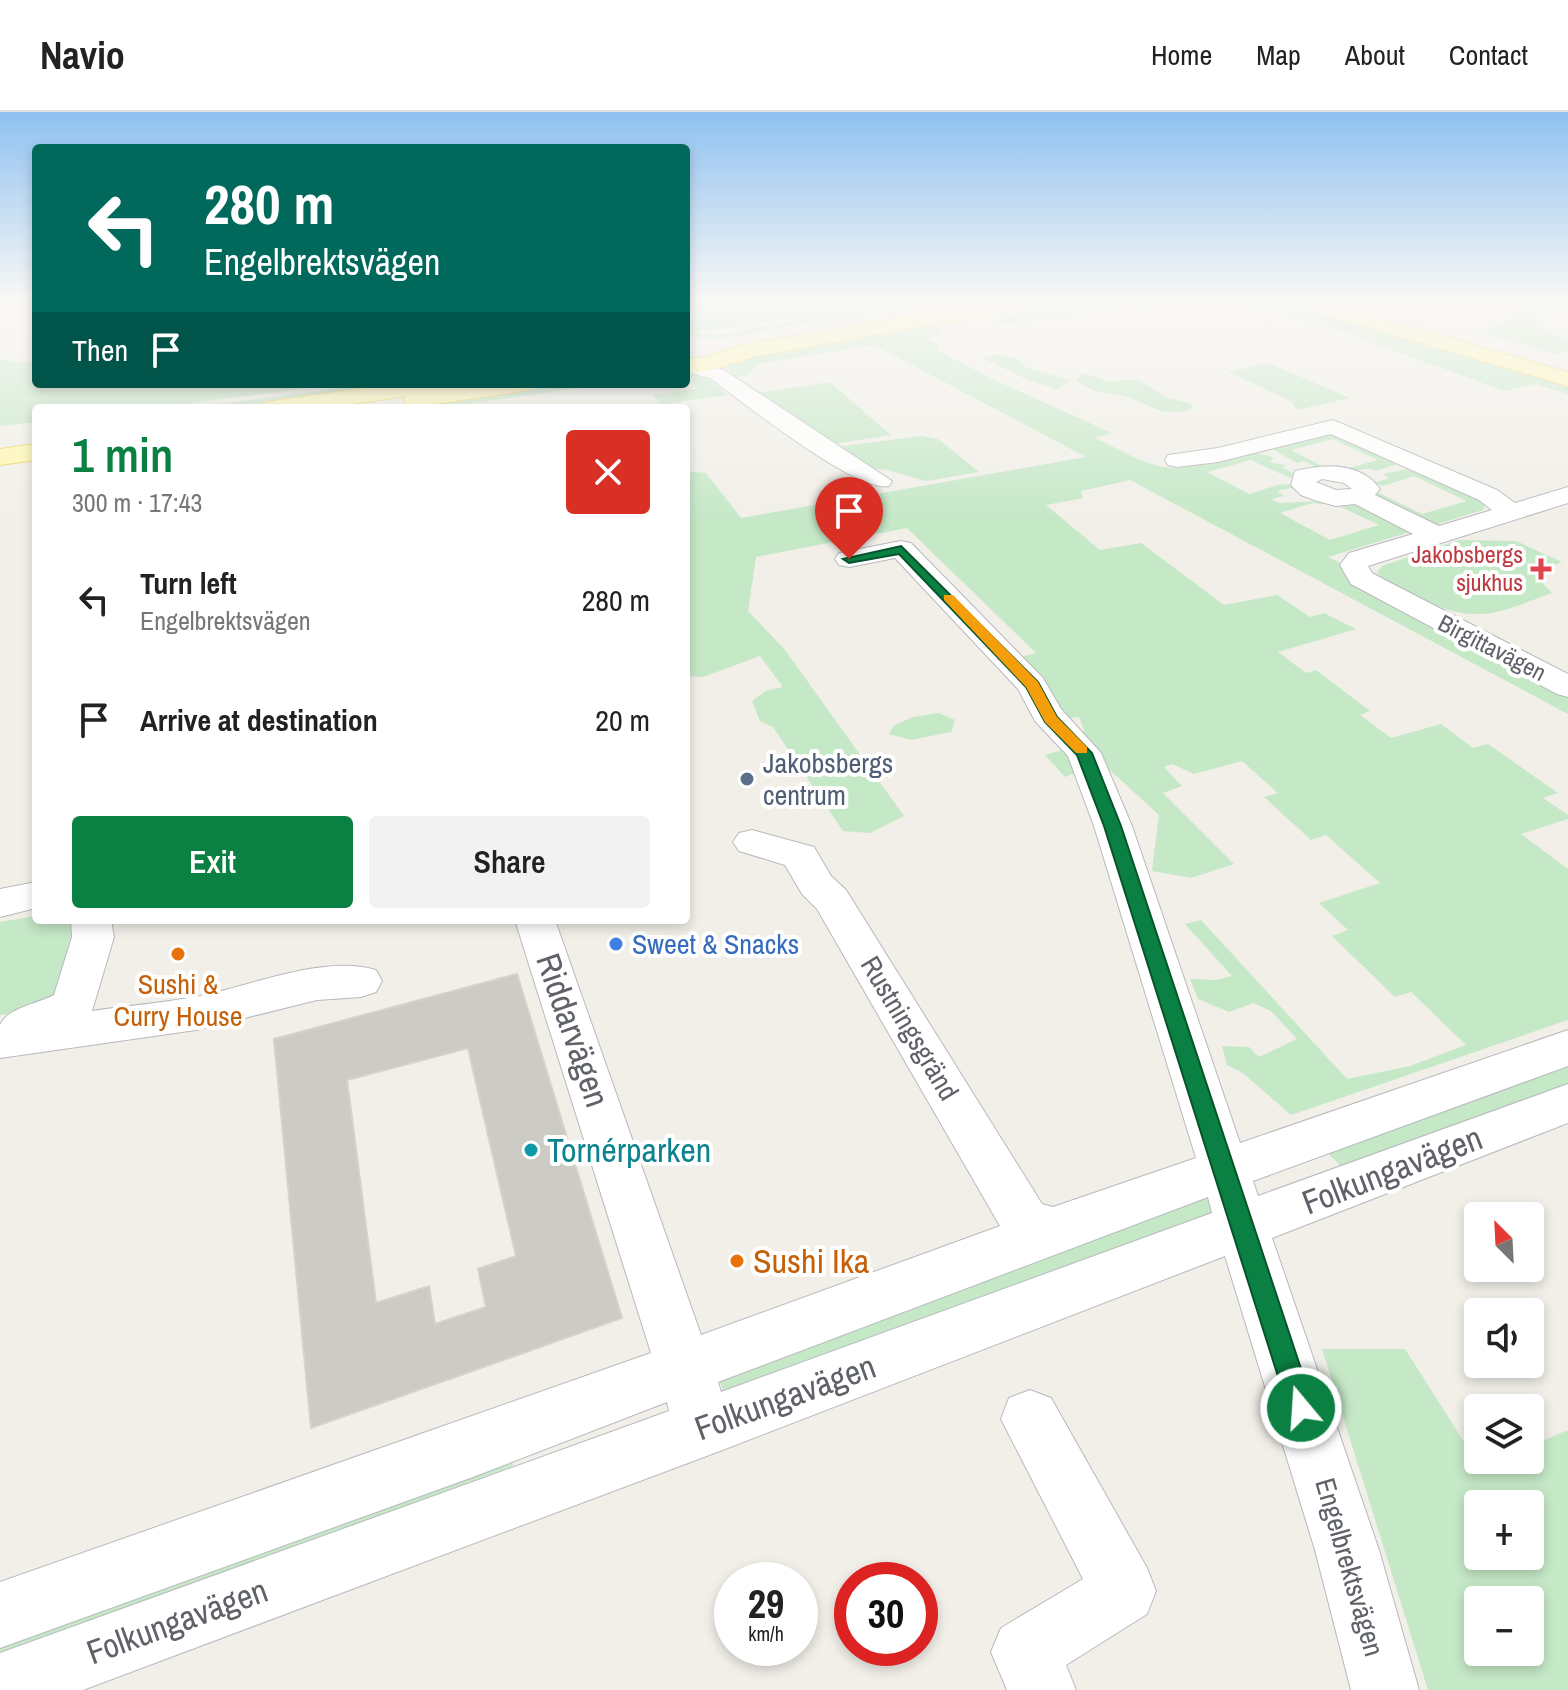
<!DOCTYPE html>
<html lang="en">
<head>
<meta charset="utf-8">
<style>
	body { margin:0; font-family:"Archivo Narrow",sans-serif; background:#f2f2f2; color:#222; height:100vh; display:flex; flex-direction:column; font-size:30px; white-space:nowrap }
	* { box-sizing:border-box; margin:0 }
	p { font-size:26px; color:#767676 }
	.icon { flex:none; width:44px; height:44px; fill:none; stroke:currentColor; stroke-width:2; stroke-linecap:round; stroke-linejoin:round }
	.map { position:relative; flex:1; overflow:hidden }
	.drawer { position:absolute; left:32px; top:292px; width:658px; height:520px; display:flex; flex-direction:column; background:#fff; border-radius:8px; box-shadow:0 4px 12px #0003 }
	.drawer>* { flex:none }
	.hud { position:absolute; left:32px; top:32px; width:658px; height:244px; border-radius:8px; box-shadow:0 4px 12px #0003; background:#00695c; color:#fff; overflow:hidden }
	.needle { width:52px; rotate:336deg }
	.fabs { position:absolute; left:1464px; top:1090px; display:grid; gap:16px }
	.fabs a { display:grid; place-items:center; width:80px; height:80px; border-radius:8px; background:#fff; box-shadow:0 4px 12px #0003; font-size:40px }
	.speed { position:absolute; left:714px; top:1450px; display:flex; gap:16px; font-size:40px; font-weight:700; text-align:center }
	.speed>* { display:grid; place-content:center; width:104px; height:104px; border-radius:50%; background:#fff; box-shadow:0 4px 12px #0003; line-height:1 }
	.speed small { font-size:20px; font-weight:400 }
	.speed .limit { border:12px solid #d22; background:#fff; color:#111 }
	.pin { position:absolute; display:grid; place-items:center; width:68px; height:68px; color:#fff; margin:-82px -34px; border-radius:50% 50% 50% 0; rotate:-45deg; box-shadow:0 0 8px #0007 }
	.pin .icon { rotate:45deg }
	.me { position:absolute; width:88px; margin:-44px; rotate:342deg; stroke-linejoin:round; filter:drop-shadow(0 0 6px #0008) }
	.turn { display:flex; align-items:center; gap:28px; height:168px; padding:0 40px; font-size:36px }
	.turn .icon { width:104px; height:104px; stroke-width:2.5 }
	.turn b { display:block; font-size:56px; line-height:68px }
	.then { display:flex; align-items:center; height:76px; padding:0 40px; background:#0003; gap:16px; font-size:30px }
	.round { display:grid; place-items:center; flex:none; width:84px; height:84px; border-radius:8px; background:#f2f2f2 }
	.head { display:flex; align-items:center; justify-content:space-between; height:136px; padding:0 40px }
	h1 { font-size:48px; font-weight:600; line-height:60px; color:#0b8043 }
	.cta { display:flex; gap:16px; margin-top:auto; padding:16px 40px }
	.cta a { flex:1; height:92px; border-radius:8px; background:#0b8043; color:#fff; font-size:32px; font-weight:600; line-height:92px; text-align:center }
	.cta a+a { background:#f2f2f2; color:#222 }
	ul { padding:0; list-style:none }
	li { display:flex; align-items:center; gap:24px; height:120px; padding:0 40px }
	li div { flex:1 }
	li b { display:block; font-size:30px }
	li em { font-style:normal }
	header { display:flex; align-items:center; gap:48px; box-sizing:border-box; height:112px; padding:0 40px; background:#fff; border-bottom:2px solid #e0e0e0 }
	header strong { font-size:38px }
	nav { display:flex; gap:44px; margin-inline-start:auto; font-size:28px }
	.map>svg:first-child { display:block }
	.green { fill:#c5e8c7; fill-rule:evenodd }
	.building { fill:#cccbc4; stroke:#d6d2c6; stroke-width:2; fill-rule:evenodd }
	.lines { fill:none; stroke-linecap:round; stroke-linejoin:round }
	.minor-casing { stroke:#b8b9be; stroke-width:2 }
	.major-casing { stroke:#f1d260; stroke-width:2 }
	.minor { fill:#fff; fill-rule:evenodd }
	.major { fill:#fff7af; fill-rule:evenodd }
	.route { fill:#0b8043; stroke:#07532c; stroke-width:2 }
	.slow { fill:#f59e0b }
	.health-dot { fill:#e0444e; stroke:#fff; stroke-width:3 }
	.service-dot { fill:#5c6f8a; stroke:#fff; stroke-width:3 }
	.shop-dot { fill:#3f7fe0; stroke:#fff; stroke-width:3 }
	.food-dot { fill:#e8710a; stroke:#fff; stroke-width:3 }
	.culture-dot { fill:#0f9aa8; stroke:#fff; stroke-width:3 }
	.labels { text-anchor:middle; stroke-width:8; stroke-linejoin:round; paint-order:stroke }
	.far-health-label { font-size:24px; fill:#be3a42; stroke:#fff; text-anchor:end }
	.far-street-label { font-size:24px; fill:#5f6268; stroke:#fff }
	.service-label { font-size:28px; fill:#4e5e75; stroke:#fff; text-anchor:start }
	.shop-label { font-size:28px; fill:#366cbe; stroke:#fff; text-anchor:start }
	.food-label { font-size:28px; fill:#c56008; stroke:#fff }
	.street-label { font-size:28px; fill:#5f6268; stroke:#fff }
	.near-street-label { font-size:34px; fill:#5f6268; stroke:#fff }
	.near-culture-label { font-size:34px; fill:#0d838f; stroke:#fff; text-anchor:start }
	.near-food-label { font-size:34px; fill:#c56008; stroke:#fff; text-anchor:start }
</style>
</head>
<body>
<header>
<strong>Navio</strong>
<nav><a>Home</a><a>Map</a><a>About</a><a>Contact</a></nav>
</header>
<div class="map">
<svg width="1568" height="1578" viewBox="0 0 1568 1578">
	<rect width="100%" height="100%" fill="#f1efe8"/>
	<path class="green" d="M686,189h248l-215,38 -29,-2 -4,-3h40l83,-17 -112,15 -11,-2z
		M1085,189h192l291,82v11l-32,-10 -31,7 -204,-74 -57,-16 -121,4 -122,20 -2,-7z
		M1536,189h29l-34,16 9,12 28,10v13l-10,2 -76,-21 60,-29z
		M938,215l6,5 -16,7 12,7 -3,4 53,28 122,55 -17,5c24,11 55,31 82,30 34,-2 65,-24 97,-10l-4,2 2,3 16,2 -6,2 10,6 7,-2 1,5 -10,2 -39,-18 -44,12 42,22 32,-10 10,1 7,7 -7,-4 -14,3 7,5 -12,3 7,4 44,-2 -2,3 -8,-1 -33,10 50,27 49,-15 -38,-18 -1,-5 15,1 12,8 8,-2 3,7 35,15 -85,26 18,9 -2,8 9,9 215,113v18l-438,-234 -49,11 2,7 -37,7 54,45 41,-7 83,62 53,-10 33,22 14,-4 32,16 -78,23 28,21 10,-3 54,41 -10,4 31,23 50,-14 32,24 15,-4 70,49 -15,5 25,17v4l-47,15 47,35v151l-277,95 -48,-42 -16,-8 -5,-19 27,1 10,10 38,-18 -26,-28 -18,-8 -24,9 -31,-13 -8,-20 27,1 15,-4 -47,-52 16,-4 146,159 63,-13 56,-21 -55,-53 -16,5 -63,-61 16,-6 -29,-27 61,-20 -54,-48 -15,5 -47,-43 14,-4 -36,-32 -48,13 -22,-10 -8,3 18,19 -19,7 71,71 -43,14 -39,-7 7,-56 -58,-53 -36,15 -20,-22 27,-8 12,-17 -5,-13 -13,2 -51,-60 21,-6 -129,-125 -151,29 -8,54 37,39 119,166 -34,17 -27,-2 -70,-104 -13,-6 -8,-20 14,-10 17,-4 -23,-31 -57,21 -17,-1v-205l20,2 35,45 345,-61 -212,-112 -116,19 -13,12 -9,1 -12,-12 17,-8 154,-27z
		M999,242l17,4 9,9 46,13 -14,9 -31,-10 -44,-21z
		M0,246l13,5 23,-3v24h264l2,5 -149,19h-117v14l-36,4z
		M1268,251l82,35 -53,12 -6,-9 -63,-29z
		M686,261l24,7 18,15 -67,9 -8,-9 45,-6z
		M1083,261l25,8 31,-1 29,18 22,5 4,5c-33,12 -43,-5 -72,-12 -25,-6 -22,0 -46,-16z
		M830,270l61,53 -58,9 -76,-51z
		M370,272h45l-187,24h-38z
		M572,272h35l-167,24h-35z
		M1332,320l68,31 -24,8c-10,-5 -18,2 -27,-3l29,-8 -45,-21 -42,11 35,18 -18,1 6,-3 -10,-5 -7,2 -25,-14z
		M921,324l17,3 41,33 -53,9 -38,-11 -22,-2 -30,-21z
		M1408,357l77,34 -2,7 -49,15 -63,-26 6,-7 45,22 45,-13 -53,-25 -31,10 -17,-6 11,2 12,-4 -6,-4z
		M1459,428l57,1 46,21 -29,11 19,20c-55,20 -76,33 -132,5 -15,-8 -30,-14 -43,-25l5,-7z
		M939,601l16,7 -4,12 -40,8 -22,-6 4,-8 20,-9z
		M36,804v4h44l-3,28 -30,62 -47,5v-93z
		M1568,950v26l-222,84 -21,-22z
		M1203,1082l16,21 -494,181 -10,-27z
		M1322,1237h83l75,118 16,-7h34v-14l38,-16v260h-140zM1478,1392h52v52h-52zM1478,1488h52v52h-52z
		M508,1331l5,23 -513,191v-28z"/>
	<path class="building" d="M517,862l105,344 -311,110 -37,-389zM468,936l48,208 -38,13 8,38 -51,17 -6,-38 -53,17 -29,-223z"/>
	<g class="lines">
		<defs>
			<path id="minor" d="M686,248l38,10 168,111 -3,5c-31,8 -149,-86 -179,-108l-24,-6z
				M1333,308l164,70 18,13 53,-16v16l-200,63 4,7 11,6 185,95v23l-11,-3 -206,-110 -11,-19 9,-12 64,-19 -58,-30 -19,2 -19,-5 -16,-6 -10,-10 4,-14c29,-7 66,-9 85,18l-5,6 64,31 53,-16 -13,-10 -148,-66 -113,28 -41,5 -9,-2 -3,-5 3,-5 50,-7zM1322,367l22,4 8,6 -16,1 -20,-8z
				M901,429l10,2 132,135 18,31 40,44 31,73 108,317 328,-113v36l-315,115 5,15 310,-112v39l-296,115 107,312 40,140h-68l-36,-140 -90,-294 -505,195 -637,239h-83v-37l669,-242 -2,-9 -194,75 -473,171v-66l651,-229 -136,-433h40l146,415 299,-109 -183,-317 -15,-15 -17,-29 -46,-14 -6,-9 6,-9 13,-3 62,17 17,29 15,14 196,314 11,3 143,-49 -102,-332 -26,-70 -33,-35 -17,-32 -123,-131 -46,9 -10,-2 -4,-6 4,-6zM1208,1085l4,16 -491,179 -3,-10z
				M36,770v26l-36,9v-28z
				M71,808h40l3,17 -22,74c34,-5 69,-8 103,-14 54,-10 128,-43 181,-27l6,11 -6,11 -15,5 -44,3 -121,30 -196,28c0,-8 0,-25 0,-33 7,-17 37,-21 54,-30l18,-58z
				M1030,1278l21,8 96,170 9,23 -9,23 -81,51 10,25h-69l-16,-38 10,-24 82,-49 -82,-160 8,-21z"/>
			<path id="major" d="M995,189h47l-10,6 -275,49 -50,15 -21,2v-14l19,-2 48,-14z
				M1288,189h33l247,71v14l-277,-81z
				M392,272h62l-3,3 24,-3h60l-4,5 -8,2 -108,16 -9,-2 -3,-5 3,-4 -82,12h-63l3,-5 9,-2z
				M36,332v16l-36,5v-16z"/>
		</defs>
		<use href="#minor" class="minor-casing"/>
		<use href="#major" class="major-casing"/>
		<use href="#minor" class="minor"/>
		<use href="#major" class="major"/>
	</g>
	<linearGradient id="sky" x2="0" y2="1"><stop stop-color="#8fc1f1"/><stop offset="0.46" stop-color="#f9f8f5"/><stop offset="1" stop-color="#f9f8f5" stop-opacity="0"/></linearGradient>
	<rect width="1568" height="410" fill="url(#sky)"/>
	<path class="route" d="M901,434l137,136 19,35 35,36 29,73 193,582 -4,9 -9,4 -9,-4 -4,-9 -184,-582 -27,-71 -32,-33 -19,-35 -127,-133 -50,9 -6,-4z"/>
	<path class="slow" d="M944,483h9l85,87 19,35 30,30v6h-11l-31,-31 -19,-35 -82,-87z"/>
	<path class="health-dot" d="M1537 445h8v8h8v8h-8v8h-8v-8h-8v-8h8z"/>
	<circle class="service-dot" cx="747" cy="667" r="8"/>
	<circle class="shop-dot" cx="616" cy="832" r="8"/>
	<g class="food-dot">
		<circle cx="178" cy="842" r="8"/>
		<circle cx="737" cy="1149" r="8"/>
	</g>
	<circle class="culture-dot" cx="531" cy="1038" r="8"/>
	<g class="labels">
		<g class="far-health-label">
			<text x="1523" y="451">Jakobsbergs<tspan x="1523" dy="28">sjukhus</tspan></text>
		</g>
		<g class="far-street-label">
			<text transform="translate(1492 536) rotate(27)" y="8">Birgittavägen</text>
		</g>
		<g class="service-label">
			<text x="763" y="661">Jakobsbergs<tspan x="763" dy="32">centrum</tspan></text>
		</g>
		<g class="shop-label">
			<text x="632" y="842">Sweet &amp; Snacks</text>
		</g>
		<g class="food-label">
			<text x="178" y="882">Sushi &amp;<tspan x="178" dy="32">Curry House</tspan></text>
		</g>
		<g class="street-label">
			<text transform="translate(910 916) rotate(59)" y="10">Rustningsgränd</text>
			<text transform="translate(1350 1455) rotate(74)" y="10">Engelbrektsvägen</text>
		</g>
		<g class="near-street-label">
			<text transform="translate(573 918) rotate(71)" y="12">Riddarvägen</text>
			<text transform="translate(1392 1058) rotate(-21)" y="12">Folkungavägen</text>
			<text transform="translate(785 1285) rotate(-20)" y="12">Folkungavägen</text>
			<text transform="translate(177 1509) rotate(-20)" y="12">Folkungavägen</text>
		</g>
		<g class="near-culture-label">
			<text x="547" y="1050">Tornérparken</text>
		</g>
		<g class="near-food-label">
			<text x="753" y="1161">Sushi Ika</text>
		</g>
	</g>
</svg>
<div class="fabs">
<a><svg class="needle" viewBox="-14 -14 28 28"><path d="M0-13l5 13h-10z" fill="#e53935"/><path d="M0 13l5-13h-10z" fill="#767676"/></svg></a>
<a><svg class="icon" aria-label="sound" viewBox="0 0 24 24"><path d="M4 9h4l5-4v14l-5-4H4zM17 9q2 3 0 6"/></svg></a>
<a><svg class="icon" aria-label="layers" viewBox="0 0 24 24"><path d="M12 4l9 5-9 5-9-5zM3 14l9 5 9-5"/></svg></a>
<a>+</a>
<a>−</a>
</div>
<div class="speed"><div>29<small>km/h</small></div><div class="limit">30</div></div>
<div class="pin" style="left:849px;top:447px;background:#d93025"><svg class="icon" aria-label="arrive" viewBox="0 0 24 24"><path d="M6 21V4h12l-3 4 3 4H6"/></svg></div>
<svg class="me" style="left:1301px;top:1296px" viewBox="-20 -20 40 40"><circle r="17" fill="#0b8043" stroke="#fff" stroke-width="3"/><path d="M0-11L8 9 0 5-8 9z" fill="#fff"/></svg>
<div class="hud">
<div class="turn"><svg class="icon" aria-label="left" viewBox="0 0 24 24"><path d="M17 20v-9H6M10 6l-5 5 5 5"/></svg><div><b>280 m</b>Engelbrektsvägen</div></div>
<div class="then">Then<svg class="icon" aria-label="arrive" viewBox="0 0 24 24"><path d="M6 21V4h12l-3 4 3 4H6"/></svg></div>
</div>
<section class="drawer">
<div class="head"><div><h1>1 min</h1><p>300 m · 17:43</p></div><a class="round" style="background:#d93025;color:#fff"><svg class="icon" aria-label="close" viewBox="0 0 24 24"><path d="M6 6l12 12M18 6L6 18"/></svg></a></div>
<ul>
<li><svg class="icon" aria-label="left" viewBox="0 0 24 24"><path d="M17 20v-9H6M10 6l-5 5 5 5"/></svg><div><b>Turn left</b><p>Engelbrektsvägen</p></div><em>280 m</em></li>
<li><svg class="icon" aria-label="arrive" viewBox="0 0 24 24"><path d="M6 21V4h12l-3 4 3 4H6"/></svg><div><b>Arrive at destination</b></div><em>20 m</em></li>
</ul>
<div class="cta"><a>Exit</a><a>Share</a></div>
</section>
</div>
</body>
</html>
